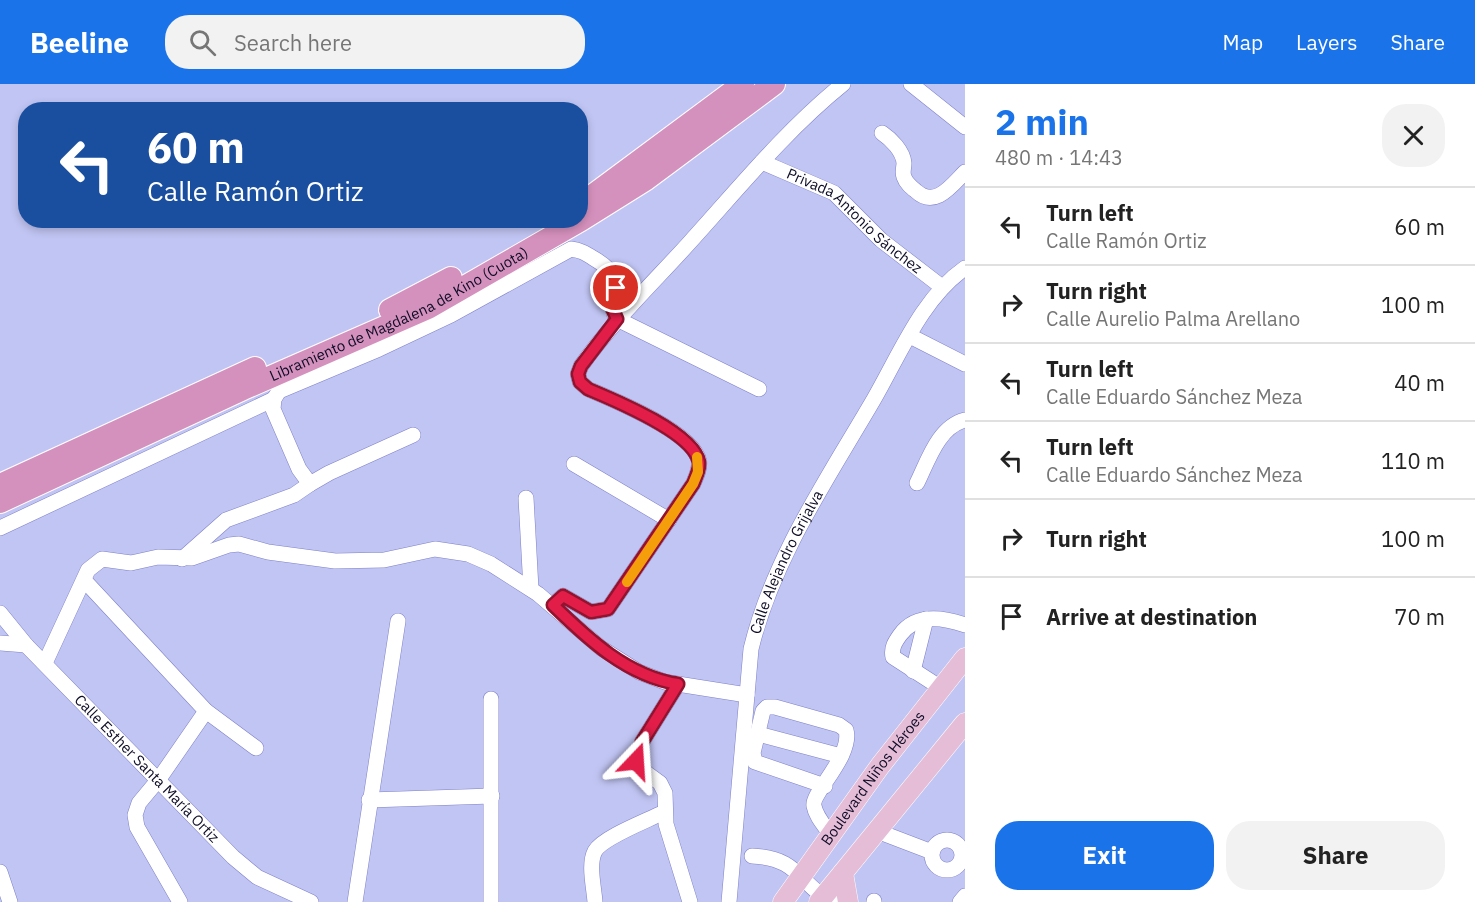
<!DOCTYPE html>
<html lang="en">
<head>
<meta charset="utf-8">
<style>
	body { margin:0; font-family:"IBM Plex Sans",sans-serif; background:#f2f2f2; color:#222; height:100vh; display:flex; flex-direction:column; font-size:22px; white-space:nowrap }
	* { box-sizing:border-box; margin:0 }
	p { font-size:20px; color:#767676 }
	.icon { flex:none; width:33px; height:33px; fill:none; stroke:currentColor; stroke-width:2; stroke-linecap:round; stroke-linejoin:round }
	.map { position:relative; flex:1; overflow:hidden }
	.panel { display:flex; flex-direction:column; background:#fff; width:510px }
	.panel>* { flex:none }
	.banner { position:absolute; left:18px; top:18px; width:570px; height:126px; border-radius:24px; box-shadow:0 3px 9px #0003; background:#1a4fa0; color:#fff; overflow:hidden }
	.pin { position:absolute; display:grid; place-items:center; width:51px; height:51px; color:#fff; margin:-26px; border:3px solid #fff; border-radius:50%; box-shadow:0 2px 6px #0007 }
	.me { position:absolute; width:66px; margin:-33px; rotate:20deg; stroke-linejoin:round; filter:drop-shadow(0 0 4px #0008) }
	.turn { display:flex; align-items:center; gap:21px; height:126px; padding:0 30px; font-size:27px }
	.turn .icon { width:78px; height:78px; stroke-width:2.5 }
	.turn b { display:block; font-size:42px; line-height:51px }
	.round { display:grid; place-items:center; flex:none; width:63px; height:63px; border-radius:24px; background:#f2f2f2 }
	.summary { display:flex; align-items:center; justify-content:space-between; height:102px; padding:0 30px }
	h1 { font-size:36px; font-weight:700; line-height:45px; color:#1a73e8 }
	.action { display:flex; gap:12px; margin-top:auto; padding:12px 30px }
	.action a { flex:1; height:69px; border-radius:24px; background:#1a73e8; color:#fff; font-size:24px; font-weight:700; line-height:69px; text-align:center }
	.action a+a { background:#f2f2f2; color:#222 }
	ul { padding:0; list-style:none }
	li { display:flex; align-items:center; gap:18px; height:78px; padding:0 30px; border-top:2px solid #e0e0e0 }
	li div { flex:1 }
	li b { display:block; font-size:22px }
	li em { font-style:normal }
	header { display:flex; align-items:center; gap:36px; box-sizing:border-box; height:84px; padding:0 30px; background:#1a73e8; color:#fff }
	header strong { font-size:28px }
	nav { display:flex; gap:33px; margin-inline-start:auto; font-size:21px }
	.search { width:420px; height:54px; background:#f2f2f2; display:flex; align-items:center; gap:15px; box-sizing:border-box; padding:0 21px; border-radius:24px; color:#767676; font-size:22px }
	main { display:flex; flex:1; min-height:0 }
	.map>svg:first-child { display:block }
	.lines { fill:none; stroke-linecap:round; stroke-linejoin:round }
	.minor-casing { stroke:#7e81c8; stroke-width:16 }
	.major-casing { stroke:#fff; stroke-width:21 }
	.highway-casing { stroke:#fff; stroke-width:24 }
	.minor { stroke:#fff; stroke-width:15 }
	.major { stroke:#e6bdd7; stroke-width:20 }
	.highway { stroke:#d591bd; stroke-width:22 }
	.route-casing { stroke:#92132f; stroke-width:15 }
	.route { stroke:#e11d48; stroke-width:10 }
	.slow { stroke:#f59e0b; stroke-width:10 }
	.labels { text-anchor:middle; stroke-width:5; stroke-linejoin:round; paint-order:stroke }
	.street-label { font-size:15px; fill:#0e0d27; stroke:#e7e9f8 }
</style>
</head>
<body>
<header>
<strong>Beeline</strong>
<div class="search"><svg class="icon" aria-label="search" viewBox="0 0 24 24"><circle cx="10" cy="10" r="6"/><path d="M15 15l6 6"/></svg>Search here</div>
<nav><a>Map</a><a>Layers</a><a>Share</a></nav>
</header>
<main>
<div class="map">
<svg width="965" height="818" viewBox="0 0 965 818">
	<rect width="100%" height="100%" fill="#c1c5f3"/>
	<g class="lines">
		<defs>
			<g id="minor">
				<path d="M911,0l54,43"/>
				<path d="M882,49c9,6 21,18 22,30 0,5 -2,9 0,14 2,6 7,10 12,14 19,18 36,-6 49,-19"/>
				<path id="s1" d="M762,78l72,31 47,47 61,47"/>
				<path d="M910,252l55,28"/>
				<path d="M413,351l-84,38 -19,11 -11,-15 -26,-60 1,-10 5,-8 100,-42 72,-34 120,-66c9,1 14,4 22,9 42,24 9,40 24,61l142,70"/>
				<path d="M574,380l95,56"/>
				<path d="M917,399c11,-22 21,-56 48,-63"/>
				<path d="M526,414l5,91"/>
				<path d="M0,444l274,-129"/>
				<path d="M182,475l44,-39 68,-25 16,-11"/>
				<path d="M84,496l122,131 -47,68 -20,24 -4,12 2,12 43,75"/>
				<path d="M553,521l10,-9 28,16 17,-3 85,-125c3,-7 7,-15 6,-23 -6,-29 -85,-61 -111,-72l-8,-7 -2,-8 3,-8c32,-45 72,-83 109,-124 49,-54 96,-112 153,-158"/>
				<path id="s2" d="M0,529l26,32 207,212 24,20 54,25"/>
				<path d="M0,559l26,2"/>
				<path d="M45,579l43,-93 14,-11 29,4 27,-6 34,1 37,-13 10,-1 29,8 67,9 49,-1 51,-11 33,5 23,10 47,30 63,54 38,24 26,10 82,13"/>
				<path d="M913,587l13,-52"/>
				<path d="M678,600l-36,58 -6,19 2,6 22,16 5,10 1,31 24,78"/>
				<path d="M941,604l-48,-31c-2,-9 2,-15 7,-22 16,-22 42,-18 65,-10"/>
				<path d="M206,627l50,37"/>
				<path d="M758,650l83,22"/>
				<path d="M825,702l-70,-24 -2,-9 10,-42 4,-4h8l64,18 7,5c7,26 -35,63 -32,76 2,11 11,20 17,29"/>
				<path d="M369,716l123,-4"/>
				<path d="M877,747l55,21"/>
				<circle cx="947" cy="771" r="15"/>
				<path d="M752,772c46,2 45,25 79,46"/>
				<path d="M0,788l10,30"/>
				<path d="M355,818l43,-281"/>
				<path d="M491,818v-203"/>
				<path d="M595,818c-1,-15 -7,-38 0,-51 8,-14 54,-31 69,-39"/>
				<path id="s3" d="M729,818l22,-253c22,-91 77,-171 123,-250 26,-45 48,-101 91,-131"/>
				<path d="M874,818v-1"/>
				<path d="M960,818l5,-6"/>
			</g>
			<g id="major">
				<path d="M843,789l5,29"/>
				<path id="s4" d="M783,818l97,-136 85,-108"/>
				<path d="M819,818l146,-179"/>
			</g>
			<g id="highway">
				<path d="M588,115l155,-115"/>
				<path d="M390,226l61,-32"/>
				<path d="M0,401l255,-117"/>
				<path id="s5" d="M0,418l243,-113 185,-81 153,-88 64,-40 129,-96"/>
			</g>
		</defs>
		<use href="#minor" class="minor-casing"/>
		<use href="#major" class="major-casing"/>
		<use href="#highway" class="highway-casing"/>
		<use href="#minor" class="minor"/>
		<use href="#major" class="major"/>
		<use href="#highway" class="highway"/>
	</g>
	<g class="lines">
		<defs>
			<path id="route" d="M616,204l-3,22 4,9 -36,47 -3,8 2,8 8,7c26,11 105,43 111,73 1,7 -3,15 -6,22l-85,125 -17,3 -28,-16 -10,9c35,34 74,71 125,79l-36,58 -6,19"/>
		</defs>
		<use href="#route" class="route-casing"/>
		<use href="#route" class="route"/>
		<path class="slow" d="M627,498l66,-98 5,-12 -1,-15"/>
	</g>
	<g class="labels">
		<g class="street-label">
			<text dy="5" stroke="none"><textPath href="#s1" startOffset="111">Privada Antonio Sánchez</textPath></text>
			<text dy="5" stroke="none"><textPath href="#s5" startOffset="441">Libramiento de Magdalena de Kino (Cuota)</textPath></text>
			<text dy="5" stroke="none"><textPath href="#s3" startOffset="348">Calle Alejandro Grijalva</textPath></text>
			<text dy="5" stroke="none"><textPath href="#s2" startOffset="214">Calle Esther Santa María Ortiz</textPath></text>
			<text dy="5" stroke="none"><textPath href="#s4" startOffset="153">Boulevard Niños Héroes</textPath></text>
		</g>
	</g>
</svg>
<div class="pin" style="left:616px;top:204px;background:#d93025"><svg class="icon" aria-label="arrive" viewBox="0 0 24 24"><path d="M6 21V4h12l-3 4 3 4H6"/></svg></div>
<svg class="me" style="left:636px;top:677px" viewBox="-20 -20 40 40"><path d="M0-17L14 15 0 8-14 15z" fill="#e11d48" stroke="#fff" stroke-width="4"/></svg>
<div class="banner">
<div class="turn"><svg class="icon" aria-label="left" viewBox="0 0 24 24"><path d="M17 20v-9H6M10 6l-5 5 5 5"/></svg><div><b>60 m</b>Calle Ramón Ortiz</div></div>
</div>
</div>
<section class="panel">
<div class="summary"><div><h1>2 min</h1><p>480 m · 14:43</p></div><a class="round"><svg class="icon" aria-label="close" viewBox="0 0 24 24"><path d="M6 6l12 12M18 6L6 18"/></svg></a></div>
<ul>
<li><svg class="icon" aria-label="left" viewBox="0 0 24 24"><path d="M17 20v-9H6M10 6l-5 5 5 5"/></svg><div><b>Turn left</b><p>Calle Ramón Ortiz</p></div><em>60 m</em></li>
<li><svg class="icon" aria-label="right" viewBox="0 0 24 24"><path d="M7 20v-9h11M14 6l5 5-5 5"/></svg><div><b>Turn right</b><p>Calle Aurelio Palma Arellano</p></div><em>100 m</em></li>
<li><svg class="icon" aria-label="left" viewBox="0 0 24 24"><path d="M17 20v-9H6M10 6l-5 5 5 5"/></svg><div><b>Turn left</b><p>Calle Eduardo Sánchez Meza</p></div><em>40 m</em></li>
<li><svg class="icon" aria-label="left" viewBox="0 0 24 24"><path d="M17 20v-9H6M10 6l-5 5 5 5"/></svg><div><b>Turn left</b><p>Calle Eduardo Sánchez Meza</p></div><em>110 m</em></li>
<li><svg class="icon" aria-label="right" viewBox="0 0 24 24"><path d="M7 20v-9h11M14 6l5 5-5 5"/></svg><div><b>Turn right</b></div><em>100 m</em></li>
<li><svg class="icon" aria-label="arrive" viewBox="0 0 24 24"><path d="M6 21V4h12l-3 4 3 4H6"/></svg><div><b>Arrive at destination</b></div><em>70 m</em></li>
</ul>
<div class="action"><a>Exit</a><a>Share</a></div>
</section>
</main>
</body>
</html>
